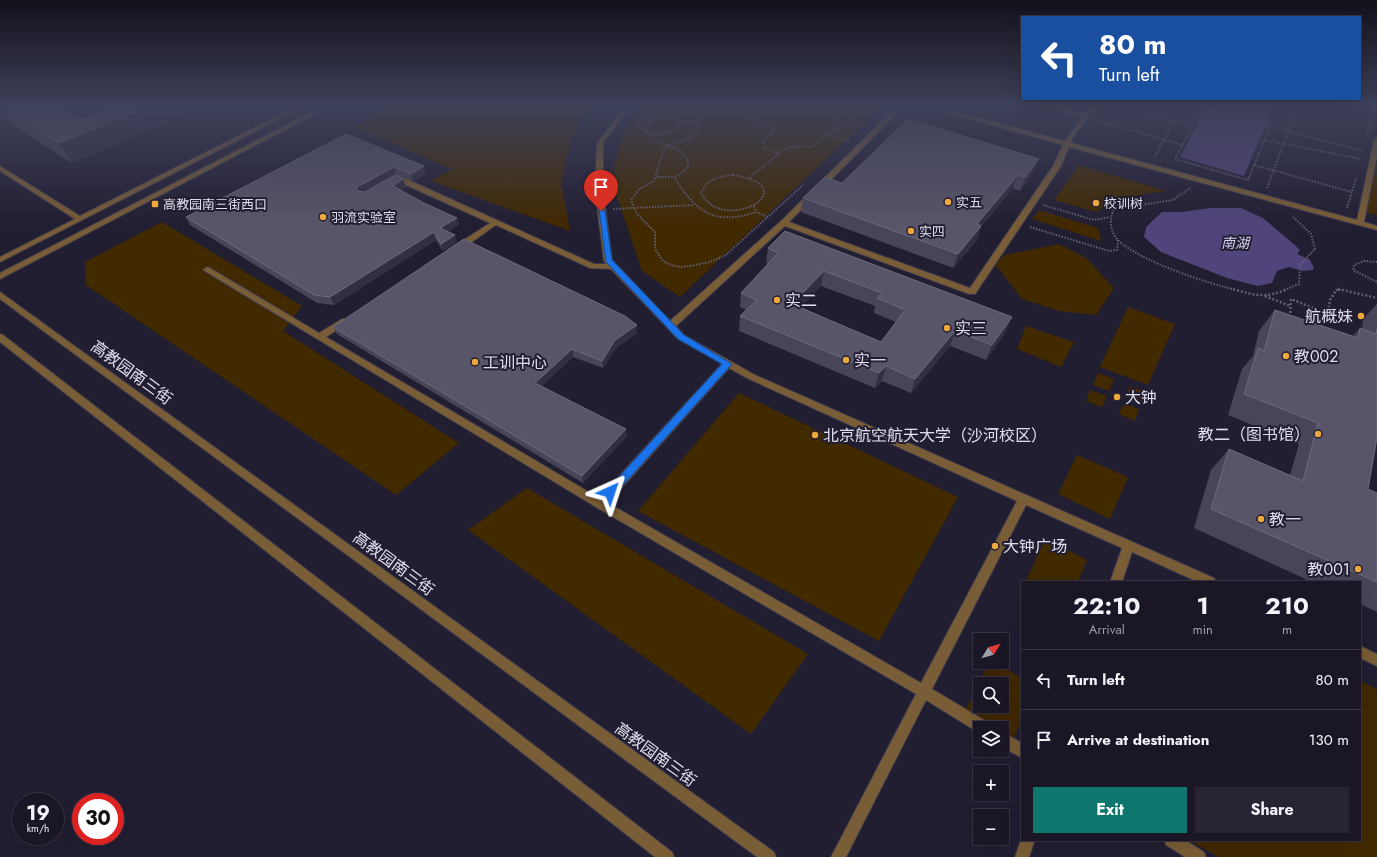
<!DOCTYPE html>
<html lang="en">
<head>
<meta charset="utf-8">
<style>
	body { margin:0; font-family:Jost,"Noto Sans SC",sans-serif; background:#272332; color:#f1f3f6; height:100vh; display:flex; flex-direction:column; font-size:15px; white-space:nowrap }
	* { box-sizing:border-box; margin:0 }
	p { font-size:13px; color:#9f9fa7 }
	.icon { flex:none; width:22px; height:22px; fill:none; stroke:currentColor; stroke-width:2; stroke-linecap:round; stroke-linejoin:round }
	.map { position:relative; flex:1; overflow:hidden }
	.drawer { position:absolute; left:1021px; top:581px; width:340px; height:260px; display:flex; flex-direction:column; background:#1a1626; border-radius:0px; box-shadow:0 4px 16px #0002,0 0 0 1px #383543 }
	.drawer>* { flex:none }
	.hud { position:absolute; left:1021px; top:16px; width:340px; height:84px; border-radius:0px; box-shadow:0 4px 16px #0002,0 0 0 1px #383543; background:#1a4fa0; color:#fff; overflow:hidden }
	.needle { width:26px; rotate:53deg }
	.controls { position:absolute; left:973px; top:633px; display:grid; gap:8px }
	.controls a { display:grid; place-items:center; width:36px; height:36px; border-radius:0px; background:#1a1626; box-shadow:0 4px 16px #0002,0 0 0 1px #383543; font-size:20px }
	.speed { position:absolute; left:12px; top:793px; display:flex; gap:8px; font-size:20px; font-weight:700; text-align:center }
	.speed>* { display:grid; place-content:center; width:52px; height:52px; border-radius:50%; background:#1a1626; box-shadow:0 4px 16px #0002,0 0 0 1px #383543; line-height:1 }
	.speed small { font-size:10px; font-weight:400 }
	.speed .limit { border:6px solid #d22; background:#fff; color:#111 }
	.pin { position:absolute; display:grid; place-items:center; width:34px; height:34px; color:#fff; margin:-41px -17px; border-radius:50% 50% 50% 0; rotate:-45deg; box-shadow:0 0 4px #0007 }
	.pin .icon { rotate:45deg }
	.me { position:absolute; width:44px; margin:-22px; rotate:42deg; stroke-linejoin:round; filter:drop-shadow(0 0 3px #0008) }
	.turn { display:flex; align-items:center; gap:14px; height:84px; padding:0 12px; font-size:18px }
	.turn .icon { width:52px; height:52px; stroke-width:2.5 }
	.turn b { display:block; font-size:28px; line-height:34px }
	.eta { display:flex; justify-content:space-evenly; align-items:center; height:68px; text-align:center }
	.eta b { font-size:24px; font-weight:700; line-height:28px }
	.cta { display:flex; gap:8px; margin-top:auto; padding:8px 12px }
	.cta a { flex:1; height:46px; border-radius:0px; background:#0f766e; color:#fff; font-size:16px; font-weight:700; line-height:46px; text-align:center }
	.cta a+a { background:#272332; color:#f1f3f6 }
	ul { padding:0; list-style:none }
	li { display:flex; align-items:center; gap:12px; height:60px; padding:0 12px; border-top:1px solid #383543 }
	li div { flex:1 }
	li b { display:block; font-size:15px }
	li em { font-style:normal }
	.map>svg:first-child { display:block }
	.green { fill:#412900; fill-rule:evenodd }
	.water { fill:#51447a }
	.lines { fill:none; stroke-linecap:round; stroke-linejoin:round }
	.minor-casing { stroke:#3d394c; stroke-width:2 }
	.path-far1 { stroke:#636072; stroke-width:2; stroke-dasharray:1.5 1.5; stroke-linecap:butt }
	.path { stroke:#636072; stroke-width:2.5; stroke-dasharray:2 2; stroke-linecap:butt }
	.minor { fill:#795d36; fill-rule:evenodd }
	.wall { fill:#484559; fill-rule:evenodd }
	.shaded-wall { fill:#322e43 }
	.building { fill:#595569; stroke:#6e6a7d; fill-rule:evenodd }
	.route { fill:#1a73e8; stroke:#114b97 }
	.poi-dot { fill:#eda83b; stroke:#221e32; stroke-width:1.5 }
	.labels { text-anchor:middle; stroke-width:4; stroke-linejoin:round; paint-order:stroke }
	.far-poi-label { font-size:13px; fill:#e0deec; stroke:#221e32; text-anchor:start }
	.far-water-label { font-size:14px; font-style:italic; fill:#d6d0f2; stroke:#221e32 }
	.poi-label { font-size:16px; fill:#e0deec; stroke:#221e32; text-anchor:start }
	.street-label { font-size:16px; fill:#e0deec; stroke:#221e32 }
</style>
</head>
<body>
<div class="map">
<svg width="1377" height="857" viewBox="0 0 1377 857">
	<rect width="100%" height="100%" fill="#221e32"/>
	<path class="green" d="M392,106h204l-12,9 -14,27 -9,39 9,50 -139,-50 21,-12 -98,-42z
		M644,106h221l13,4 -198,187 -38,-26 -27,-80 -1,-25 12,-39z
		M1377,159v56l-13,-3z
		M1079,165l87,26 -22,3 -31,8 -17,10 -42,-12z
		M1039,210l59,18 3,13 -69,-22z
		M162,222l140,84 -19,25 176,112 -63,52 -310,-210 -1,-23z
		M1059,244l27,14 28,30 -18,27 -37,-4 -37,-12 -27,-35 10,-9z
		M1128,307l47,17 -27,61 -48,-18z
		M1026,326l48,16 -13,25 -44,-18z
		M1098,373l16,6 -5,12 -16,-6z
		M1130,386l16,6 -4,11 -16,-6z
		M1090,390l17,6 -5,11 -16,-6z
		M739,393l219,104 -79,144 -241,-130z
		M1124,403l15,6 -4,12 -16,-7z
		M1077,455l51,22 -18,42 -52,-25z
		M527,488l281,166 -57,80 -283,-204z
		M1045,539l42,21 -9,22h-49l-3,-1z
		M989,662h5l28,16v41l-8,19 -12,-7v-3h-5l-31,-19zM980,684h22v22h-22z
		M1360,681l17,8v168h-159l-29,-17h171z"/>
	<path class="water" d="M1207,106h67l-30,70 -64,-19z
		M1210,208h31l22,10 32,27 5,5 -3,4 13,6 4,8 -2,2 -9,1 -14,-4 -12,4 -5,12 -14,3 -31,-8 -66,-26 -17,-15 2,-10 16,-15h20z"/>
	<g class="lines">
		<defs>
			<path id="minor" d="M297,106h8l-305,156v-5l75,-38 -75,-48v-5l80,50z
				M323,106h8l-331,173v-6z
				M625,106h6l-28,37v47l9,70 58,61 111,-100 116,-115h7l-115,116 181,66 83,-122 10,-21 -140,-39h11l131,35 17,-23 -37,-12h11l28,8 7,-8h6l-24,31 -2,6 286,77 17,-80 3,-2v18l-13,66 13,4v4l-308,-83 -8,19 -86,128h-6l-184,-68 -109,100 8,9 71,40 459,203 2,4h-18l-66,-30 -10,30h-12l12,-34 -96,-43 -94,184 57,34 2,5h-11l-1,5 -53,-33 -80,157h-15l85,-163 -320,-187 -393,-237 4,-3 3,1 109,65 23,-14h6l1,2 -1,2 -22,14 273,161 123,-134 -44,-25 -67,-70 -21,-1 -94,-43 -37,26h-6v-4l37,-24 -93,-42 -5,2 -4,-2 6,-5h6l194,88h12l-2,-3 -9,-71 2,-47zM729,368l20,11 268,122 -96,182 -313,-180z
				M0,292l774,560 2,5h-19l-757,-558z
				M0,334l3,1 669,517 2,5h-19l-655,-515z
				M1360,646l17,8v12l-17,-8z
				M1002,732l20,11v15l-20,-11z
				M1022,837v3h13l-6,17h-14z
				M1164,840h21l19,12 2,5h-21l-19,-12z"/>
		</defs>
		<use href="#minor" class="minor-casing"/>
		<path class="path-far1" d="M668,106c-12,5 -19,12 -21,26l8,9 13,4 -5,6 -9,30 -15,8 -8,11 6,14 18,18v17l8,12 8,4 9,2 10,-1 20,-4 16,-7 77,-70
			M706,106l8,3
			M724,106l-17,5 -6,7 -5,15 -10,7 -18,5c19,8 31,21 6,32 22,35 40,49 82,35
			M747,106l-1,9 26,12 1,3 -10,13 1,5 14,5
			M806,106l6,2 3,-2
			M843,106l15,5 -2,5 -12,9
			M869,106l6,10
			M1191,106l172,45
			M1203,106l-28,53 73,21 30,-74
			M1363,106l10,3
			M1103,107l90,18
			M653,113c10,0 19,1 26,9 -7,17 -35,17 -42,0l2,-4z
			M841,114l7,-6
			M1095,120l88,25
			M679,122h22
			M828,135l22,7
			M1367,135l7,-29
			M1264,140l97,19
			M1154,158l29,-52
			M1254,165l98,27
			M733,175c77,12 -10,61 -32,18 6,-14 18,-17 32,-18z
			M656,177h18
			M749,178l37,-30 15,-2 11,1 8,-8 24,-14 -12,-3 9,-8 -22,-8
			M1190,188l-17,12 -59,9c-5,10 -4,23 4,31 21,21 89,43 118,50
			M1267,188l31,-82
			M1043,205l51,15 16,-3
			M754,206l2,6 12,5
			M1347,208l9,-30
			M613,209l81,-4
			M1030,227l79,24 8,-1 1,-10
			M1377,262l-13,-1 -10,4 -1,5 24,12
			M1284,290l15,-6 1,-19 15,-16 -4,-15 -18,-17
			M1336,290h6"/>
		<path class="path" d="M1233,289c20,6 33,10 54,0
			M1338,289l39,9
			M1265,296l25,10
			M1290,317l1,-18 37,15 2,-14 7,-11"/>
		<use href="#minor" class="minor"/>
	</g>
	<path class="wall" d="M0,106l80,14 25,-10 -3,-4h83l4,8 -117,49 -72,-46z
		M346,134l78,32 2,7 -13,9 -17,-7h-1l8,4 3,8 -5,3 23,13 33,15 2,7 -11,7 9,10 -14,9 -7,-11 -102,65 -17,-2 -127,-78 -4,-8zM389,179l-24,13h-1z
		M1033,172l-13,19 -7,-3 -32,39 -4,13 -24,28 -152,-56 2,-14 39,-15z
		M768,248l238,84 -20,28 -36,-14 -39,47 -29,-12 -7,7 -136,-57 1,-15 6,-6 -6,-3 1,-14 27,-29 -2,-1zM821,286l54,20 -1,7 22,9 -15,20 -81,-34z
		M1377,304v134l-9,51 9,4v119l-17,-8v-22h-48l-118,-54 17,-58 18,-21 61,26 9,-31 -71,-29 14,-46 11,-13 6,-25 16,-21 78,26 7,-8 2,1 1,-10z
		M637,325v8l-21,15 -13,20 -30,-11 -31,29 85,50 -44,47 -246,-149 -4,-7z"/>
	<path class="shaded-wall" d="M151,106h34l4,8 -117,49 -13,-20z
		M1039,159l-6,13 -13,19 5,-14z
		M424,166l2,7 -13,9 -2,-8z
		M394,167l2,8 -37,20 -2,-4v-4z
		M1018,175l-5,13 -32,39 -4,13 -24,28 5,-14 19,-30z
		M403,179l3,8 -10,6 -3,-7z
		M457,218l2,7 -17,11 -2,-8z
		M434,232l2,8 -102,65 -4,-8z
		M455,235l2,7 -14,9 -2,-7z
		M824,271l-3,15 -31,33 2,-15z
		M1012,317l-6,15 -20,28 6,-15z
		M637,325v8l-21,15 -13,20 -1,-7 13,-21z
		M955,331l-5,15 -39,47 4,-14z
		M572,349l1,8 -36,34 -2,-8z
		M886,366l-4,15 -7,7 4,-15z
		M626,429l1,7 -44,47 -1,-7z"/>
	<path class="building" d="M0,106h58l22,14 30,-12 -2,-2h43l-92,37z
		M908,119l131,40 -14,18 -7,-2 -41,49 4,2 -23,28 -155,-56 22,-21 17,6z
		M346,134l78,32 -13,8 -17,-7 -37,20v4l8,1 30,-17 8,4 -10,7 31,17 33,15 -17,10 15,7 -14,9 -7,-12 -104,65 -16,-2 -128,-78z
		M785,231l227,86 -20,28 -37,-14 -40,48 -29,-13 -7,7 -139,-57 17,-16 -16,-7 37,-40 -10,-5zM824,271l58,22 -5,5 28,12 -24,32 -89,-38z
		M464,239l161,77 12,9 -22,15 -13,21 -30,-12 -37,34 91,46 -44,47 -249,-149z
		M1275,310l83,28 2,-10 16,6 1,-5v109l-9,51 9,4v89l-166,-73 18,-60 74,32 15,-58 -74,-29 14,-46 6,3z"/>
	<linearGradient id="sky" x2="0" y2="1"><stop stop-color="#13101c"/><stop offset="0.47" stop-color="#3e415a"/><stop offset="1" stop-color="#3e415a" stop-opacity="0"/></linearGradient>
	<rect width="1377" height="226" fill="url(#sky)"/>
	<path class="route" d="M599,209l6,2 7,49 72,75 48,29 -118,131h-7l-1,-3 1,-2 115,-126 -44,-25 -72,-77z"/>
	<g class="poi-dot">
		<circle cx="948" cy="202" r="4"/>
		<circle cx="1096" cy="203" r="4"/>
		<rect x="151" y="200" width="8" height="8" rx="2"/>
		<circle cx="323" cy="217" r="4"/>
		<circle cx="911" cy="231" r="4"/>
		<circle cx="777" cy="300" r="4"/>
		<circle cx="1361" cy="316" r="4"/>
		<circle cx="947" cy="328" r="4"/>
		<circle cx="1286" cy="356" r="4"/>
		<circle cx="846" cy="360" r="4"/>
		<circle cx="475" cy="362" r="4"/>
		<circle cx="1117" cy="397" r="4"/>
		<circle cx="1318" cy="434" r="4"/>
		<circle cx="815" cy="435" r="4"/>
		<circle cx="1261" cy="519" r="4"/>
		<circle cx="995" cy="546" r="4"/>
		<circle cx="1358" cy="569" r="4"/>
	</g>
	<g class="labels">
		<g class="far-poi-label">
			<text x="956" y="207">实五</text>
			<text x="1104" y="208">校训树</text>
			<text x="163" y="209">高教园南三街西口</text>
			<text x="331" y="222">羽流实验室</text>
			<text x="919" y="236">实四</text>
		</g>
		<g class="far-water-label">
			<text x="1235" y="248">南湖</text>
		</g>
		<g class="poi-label">
			<text x="785" y="306">实二</text>
			<text x="1353" y="322" text-anchor="end">航概妹</text>
			<text x="955" y="334">实三</text>
			<text x="1294" y="362">教002</text>
			<text x="854" y="366">实一</text>
			<text x="483" y="368">工训中心</text>
			<text x="1125" y="403">大钟</text>
			<text x="1310" y="440" text-anchor="end">教二（图书馆）</text>
			<text x="823" y="441">北京航空航天大学（沙河校区）</text>
			<text x="1269" y="525">教一</text>
			<text x="1003" y="552">大钟广场</text>
			<text x="1350" y="575" text-anchor="end">教001</text>
		</g>
		<g class="street-label">
			<text transform="translate(132 372) rotate(36)" y="6">高教园南三街</text>
			<text transform="translate(394 563) rotate(36)" y="6">高教园南三街</text>
			<text transform="translate(656 754) rotate(36)" y="6">高教园南三街</text>
		</g>
	</g>
</svg>
<div class="controls">
<a><svg class="needle" viewBox="-14 -14 28 28"><path d="M0-13l5 13h-10z" fill="#e53935"/><path d="M0 13l5-13h-10z" fill="#9f9fa7"/></svg></a>
<a><svg class="icon" aria-label="search" viewBox="0 0 24 24"><circle cx="10" cy="10" r="6"/><path d="M15 15l6 6"/></svg></a>
<a><svg class="icon" aria-label="layers" viewBox="0 0 24 24"><path d="M12 4l9 5-9 5-9-5zM3 14l9 5 9-5"/></svg></a>
<a>+</a>
<a>−</a>
</div>
<div class="speed"><div>19<small>km/h</small></div><div class="limit">30</div></div>
<div class="pin" style="left:601px;top:211px;background:#d93025"><svg class="icon" aria-label="arrive" viewBox="0 0 24 24"><path d="M6 21V4h12l-3 4 3 4H6"/></svg></div>
<svg class="me" style="left:610px;top:492px" viewBox="-20 -20 40 40"><path d="M0-17L14 15 0 8-14 15z" fill="#1a73e8" stroke="#fff" stroke-width="4"/></svg>
<div class="hud">
<div class="turn"><svg class="icon" aria-label="left" viewBox="0 0 24 24"><path d="M17 20v-9H6M10 6l-5 5 5 5"/></svg><div><b>80 m</b>Turn left</div></div>
</div>
<section class="drawer">
<div class="eta">
<div><b>22:10</b><p>Arrival</p></div>
<div><b>1</b><p>min</p></div>
<div><b>210</b><p>m</p></div>
</div>
<ul>
<li><svg class="icon" aria-label="left" viewBox="0 0 24 24"><path d="M17 20v-9H6M10 6l-5 5 5 5"/></svg><div><b>Turn left</b></div><em>80 m</em></li>
<li><svg class="icon" aria-label="arrive" viewBox="0 0 24 24"><path d="M6 21V4h12l-3 4 3 4H6"/></svg><div><b>Arrive at destination</b></div><em>130 m</em></li>
</ul>
<div class="cta"><a>Exit</a><a>Share</a></div>
</section>
</div>
</body>
</html>
